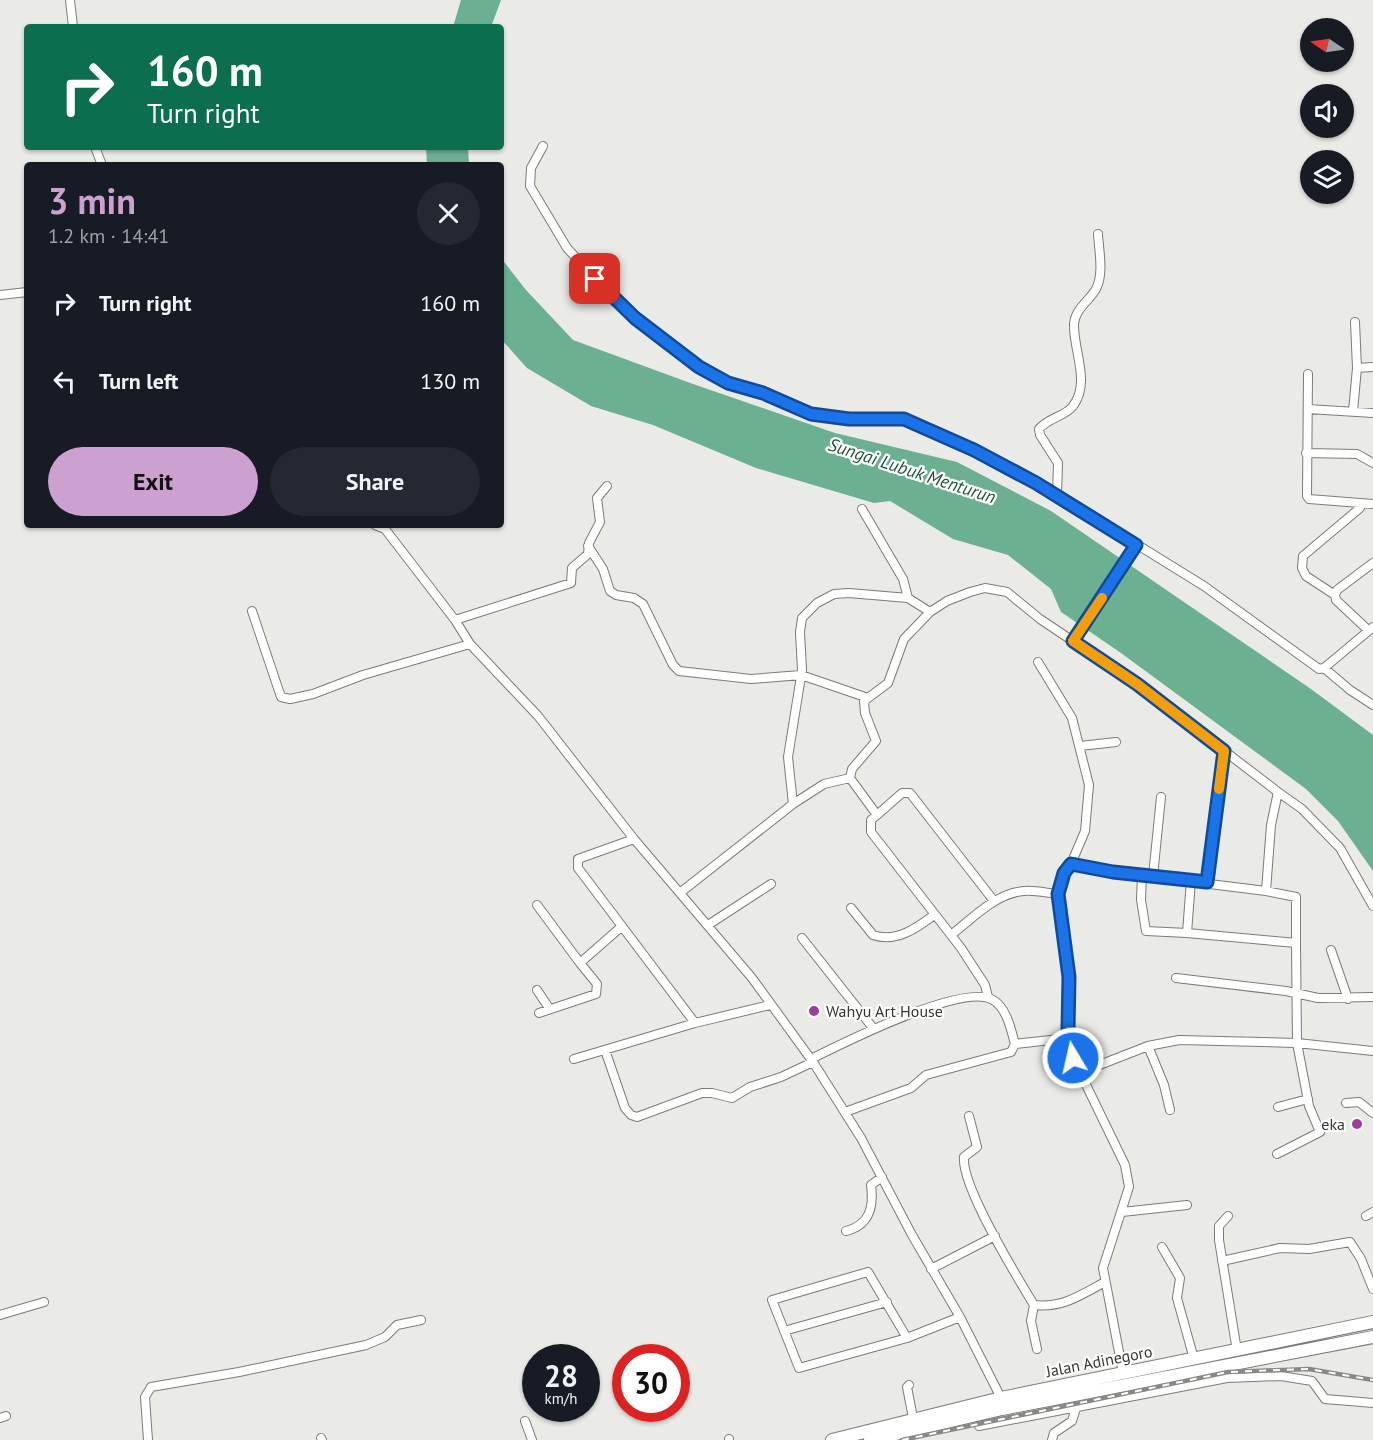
<!DOCTYPE html>
<html lang="en">
<head>
<meta charset="utf-8">
<style>
	body { margin:0; font-family:"PT Sans",sans-serif; background:#242831; color:#f1f3f6; height:100vh; display:flex; flex-direction:column; font-size:22px; white-space:nowrap }
	* { box-sizing:border-box; margin:0 }
	p { font-size:20px; color:#9ea1a6 }
	.icon { flex:none; width:33px; height:33px; fill:none; stroke:currentColor; stroke-width:2; stroke-linecap:round; stroke-linejoin:round }
	.map { position:relative; flex:1; overflow:hidden }
	.sheet { position:absolute; left:24px; top:162px; width:480px; height:366px; display:flex; flex-direction:column; background:#171b24; border-radius:6px; box-shadow:0 2px 4px #0004 }
	.sheet>* { flex:none }
	.top-card { position:absolute; left:24px; top:24px; width:480px; height:126px; border-radius:6px; box-shadow:0 2px 4px #0004; background:#0b6e4f; color:#fff; overflow:hidden }
	.needle { width:39px; rotate:283deg }
	.buttons { position:absolute; left:1300px; top:18px; display:grid; gap:12px }
	.buttons a { display:grid; place-items:center; width:54px; height:54px; border-radius:50%; background:#171b24; box-shadow:0 2px 4px #0004; font-size:30px }
	.speed { position:absolute; left:522px; top:1344px; display:flex; gap:12px; font-size:30px; font-weight:700; text-align:center }
	.speed>* { display:grid; place-content:center; width:78px; height:78px; border-radius:50%; background:#171b24; box-shadow:0 2px 4px #0004; line-height:1 }
	.speed small { font-size:15px; font-weight:400 }
	.speed .limit { border:9px solid #d22; background:#fff; color:#111 }
	.pin { position:absolute; display:grid; place-items:center; width:51px; height:51px; color:#fff; margin:-26px; border-radius:12px; box-shadow:0 3px 9px #0006 }
	.me { position:absolute; width:66px; margin:-33px; rotate:351deg; stroke-linejoin:round; filter:drop-shadow(0 0 4px #0008) }
	.turn { display:flex; align-items:center; gap:21px; height:126px; padding:0 24px; font-size:27px }
	.turn .icon { width:78px; height:78px; stroke-width:2.5 }
	.turn b { display:block; font-size:42px; line-height:51px }
	.round { display:grid; place-items:center; flex:none; width:63px; height:63px; border-radius:32px; background:#242831 }
	.overview { display:flex; align-items:center; justify-content:space-between; height:102px; padding:0 24px }
	h1 { font-size:36px; font-weight:800; line-height:45px; color:#cca0cf }
	.primary-button { display:flex; gap:12px; margin-top:auto; padding:12px 24px }
	.primary-button a { flex:1; height:69px; border-radius:36px; background:#cca0cf; color:#111; font-size:24px; font-weight:800; line-height:69px; text-align:center }
	.primary-button a+a { background:#242831; color:#f1f3f6 }
	ul { padding:0; list-style:none }
	li { display:flex; align-items:center; gap:18px; height:78px; padding:0 24px }
	li div { flex:1 }
	li b { display:block; font-size:22px }
	li em { font-style:normal }
	.map>svg:first-child { display:block }
	.water { fill:#6bb091 }
	.lines { fill:none; stroke-linecap:round; stroke-linejoin:round }
	.minor-casing { stroke:#7b7b77; stroke-width:10 }
	.trunk-casing { stroke:#7b7b77; stroke-width:14 }
	.minor { stroke:#fff; stroke-width:8 }
	.trunk { stroke:#fff; stroke-width:12 }
	.rail-casing { stroke:#888885; stroke-width:4.5 }
	.rail { stroke:#fffffe; stroke-width:2; stroke-dasharray:7; stroke-linecap:butt }
	.route-casing { stroke:#114b97; stroke-width:15 }
	.route { stroke:#1a73e8; stroke-width:10 }
	.slow { stroke:#f59e0b; stroke-width:10 }
	.poi-dot { fill:#9f3a9f; stroke:#fffffe; stroke-width:2 }
	.labels { text-anchor:middle; stroke-width:4.5; stroke-linejoin:round; paint-order:stroke }
	.poi-label { font-size:16px; fill:#353533; stroke:#fffffe; text-anchor:start }
	.street-label { font-size:16px; fill:#353533; stroke:#fffffe }
	.water-label { font-size:18px; font-style:italic; fill:#1e543e; stroke:#fffffe }
</style>
</head>
<body>
<div class="map">
<svg width="1373" height="1440" viewBox="0 0 1373 1440">
	<rect width="100%" height="100%" fill="#eaeae6"/>
	<path class="water" d="M461,0h40l-10,27h-38z
		M426,147h42l1,18h-42z
		M501,258l25,32 47,50 120,44 142,49 122,29 94,49 260,178 62,46v136l-35,-50 -32,-32 -185,-136 -60,-41 -10,-23 -43,-34 -55,-16 -63,-38 -16,2 -118,-35 -103,-43 -62,-19 -64,-38 -26,-29z"/>
	<g class="lines">
		<defs>
			<path id="minor" d="M70,0l3,27
				M543,146l-12,22 -1,18 37,62 54,58 84,65 23,12 35,10 48,21 38,5h55l70,31 83,45 147,91 115,83 5,-1 49,-41
				M95,147l7,18
				M0,295l27,-3
				M1357,368l16,-1
				M1308,374l-1,122 2,3 64,5
				M1308,409l65,4
				M1353,411l4,-43 -2,-46
				M1306,453l51,1 16,9
				M1057,495l1,-32 -18,-28 -1,-6c9,-11 27,-13 34,-23 18,-24 0,-56 1,-82 1,-15 15,-23 22,-35 8,-15 3,-38 2,-55
				M1360,503v5l-57,48 -1,12 4,8 29,19 1,5 32,30
				M862,509l41,70 5,19
				M375,525l10,4 70,91 15,24 68,72 96,123 118,139 61,84 48,76 51,97 48,82 41,81
				M588,546l15,23 7,22 6,4 18,3 9,6 30,61 6,6 72,8 50,-4 67,23
				M1335,595l2,-5 36,-27
				M252,611l29,86 9,2 23,-5 50,-19 107,-31
				M455,620l116,-37 1,-15 16,-14 1,-11 11,-21 -3,-24 10,-12
				M1073,641l63,-96
				M1038,662l34,56 17,67 -4,46 -14,33 -7,9 -6,21 11,83v52l4,29 52,107 4,22 -26,81 20,105
				M1324,668l26,22 23,15
				M1080,746l36,-4
				M850,778l2,-9 24,-28 -11,-28 -1,-12 24,-18 16,-44 26,-27 17,-11 23,-9 15,-4 22,4 33,27 97,65 141,108 -7,33 -5,66 -153,-19 -42,-8
				M850,778l27,37 25,-22h8l84,108
				M1278,792l24,17 38,39 33,58
				M793,804l31,-20 26,-6
				M877,815l-6,5v12l90,116 24,37 3,12
				M634,839l-56,20v9l117,155
				M1142,874l-1,26 5,31 41,2
				M1153,876l8,-79
				M1191,880l-4,53 109,10 1,100 12,63 11,26 -43,22
				M1207,882l17,-131
				M1266,891l30,6v46
				M681,892l112,-88 -5,-47 14,-87 -2,-38 2,-14 15,-15 17,-9 15,-1 59,5 22,14
				M537,905l43,58 41,-36
				M851,908l22,27c23,8 44,-7 61,-20
				M708,925l63,-41
				M951,935c22,-17 45,-42 73,-44 11,-1 23,2 34,3
				M802,938l71,90
				M1331,950l17,49
				M1176,978l110,13 32,7 55,-1
				M537,990l12,18
				M539,1013l57,-19 1,-10 -17,-21
				M1015,1044l54,-6
				M1148,1046l16,39 6,25
				M605,1050l20,58 6,7 6,2 65,-24h10l20,5 18,-11 31,-10 32,-15
				M574,1059l121,-36 75,-18
				M811,1059c30,-15 153,-77 182,-59 14,8 18,30 22,44l-4,8 -85,23 -15,13 -66,24
				M1079,1073l69,-27 31,-6 118,3 76,8
				M1346,1103l13,-1 14,11
				M1278,1107l30,-8
				M969,1116l8,31 -13,10c-3,29 53,120 70,148 29,3 47,-10 71,-23
				M1122,1212l65,-7
				M1228,1216l-9,10v14l18,111
				M1366,1216l7,-4
				M846,1231c24,-6 28,-24 25,-46l11,-8
				M1162,1247l18,31 -3,20 17,61
				M1222,1261l58,-13 29,1 41,-7 11,17 12,30
				M931,1269l64,-33
				M1034,1305l-3,16 6,28
				M0,1315l44,-13
				M784,1331l103,-29
				M907,1338l-39,-66 -96,28 27,68 108,-30 53,-21
				M909,1385l-2,2 6,31
				M0,1418l6,-2
				M525,1421l7,19
				M979,1426l248,-48 54,-2 31,5 13,18 48,4
				M321,1438l1,2
				M729,1439v1
				M148,1440l-3,-43 6,-10 88,-15 127,-27 19,-8 12,-12 24,-5
				M1052,1440l2,-7 18,-12 4,-13"/>
			<path id="trunk" d="M832,1440l169,-42 372,-76
				M870,1440l132,-31 371,-72"/>
		</defs>
		<use href="#minor" class="minor-casing"/>
		<use href="#trunk" class="trunk-casing"/>
		<use href="#minor" class="minor"/>
		<use href="#trunk" class="trunk"/>
		<defs>
			<path id="rail" d="M902,1440l326,-68 81,-3 64,11"/>
		</defs>
		<use href="#rail" class="rail-casing"/>
		<use href="#rail" class="rail"/>
	</g>
	<g class="lines">
		<defs>
			<path id="route" d="M595,279l40,39 64,49 29,16 35,10 48,21 38,5h55l70,31 62,33 100,62 -63,96 64,43 87,67 -17,131 -94,-10 -42,-8 -7,9 -6,21 11,83 -1,52 5,29"/>
		</defs>
		<use href="#route" class="route-casing"/>
		<use href="#route" class="route"/>
		<path class="slow" d="M1102,598l-29,43 64,43 87,67 -5,38"/>
	</g>
	<g class="poi-dot">
		<circle cx="814" cy="1011" r="6"/>
		<circle cx="1357" cy="1124" r="6"/>
	</g>
	<g class="labels">
		<g class="poi-label">
			<text x="826" y="1017">Wahyu Art House</text>
			<text x="1345" y="1130" text-anchor="end">eka</text>
		</g>
		<g class="street-label">
			<text transform="translate(1099 1361) rotate(-11)" y="6">Jalan Adinegoro</text>
		</g>
		<g class="water-label">
			<text transform="translate(912 471) rotate(18)" y="6">Sungai Lubuk Menturun</text>
		</g>
	</g>
</svg>
<div class="buttons">
<a><svg class="needle" viewBox="-14 -14 28 28"><path d="M0-13l5 13h-10z" fill="#e53935"/><path d="M0 13l5-13h-10z" fill="#9ea1a6"/></svg></a>
<a><svg class="icon" aria-label="sound" viewBox="0 0 24 24"><path d="M4 9h4l5-4v14l-5-4H4zM17 9q2 3 0 6"/></svg></a>
<a><svg class="icon" aria-label="layers" viewBox="0 0 24 24"><path d="M12 4l9 5-9 5-9-5zM3 14l9 5 9-5"/></svg></a>
</div>
<div class="speed"><div>28<small>km/h</small></div><div class="limit">30</div></div>
<div class="pin" style="left:595px;top:279px;background:#d93025"><svg class="icon" aria-label="arrive" viewBox="0 0 24 24"><path d="M6 21V4h12l-3 4 3 4H6"/></svg></div>
<svg class="me" style="left:1073px;top:1058px" viewBox="-20 -20 40 40"><circle r="17" fill="#1a73e8" stroke="#fff" stroke-width="3"/><path d="M0-11L8 9 0 5-8 9z" fill="#fff"/></svg>
<div class="top-card">
<div class="turn"><svg class="icon" aria-label="right" viewBox="0 0 24 24"><path d="M7 20v-9h11M14 6l5 5-5 5"/></svg><div><b>160 m</b>Turn right</div></div>
</div>
<section class="sheet">
<div class="overview"><div><h1>3 min</h1><p>1.2 km · 14:41</p></div><a class="round"><svg class="icon" aria-label="close" viewBox="0 0 24 24"><path d="M6 6l12 12M18 6L6 18"/></svg></a></div>
<ul>
<li><svg class="icon" aria-label="right" viewBox="0 0 24 24"><path d="M7 20v-9h11M14 6l5 5-5 5"/></svg><div><b>Turn right</b></div><em>160 m</em></li>
<li><svg class="icon" aria-label="left" viewBox="0 0 24 24"><path d="M17 20v-9H6M10 6l-5 5 5 5"/></svg><div><b>Turn left</b></div><em>130 m</em></li>
</ul>
<div class="primary-button"><a>Exit</a><a>Share</a></div>
</section>
</div>
</body>
</html>
